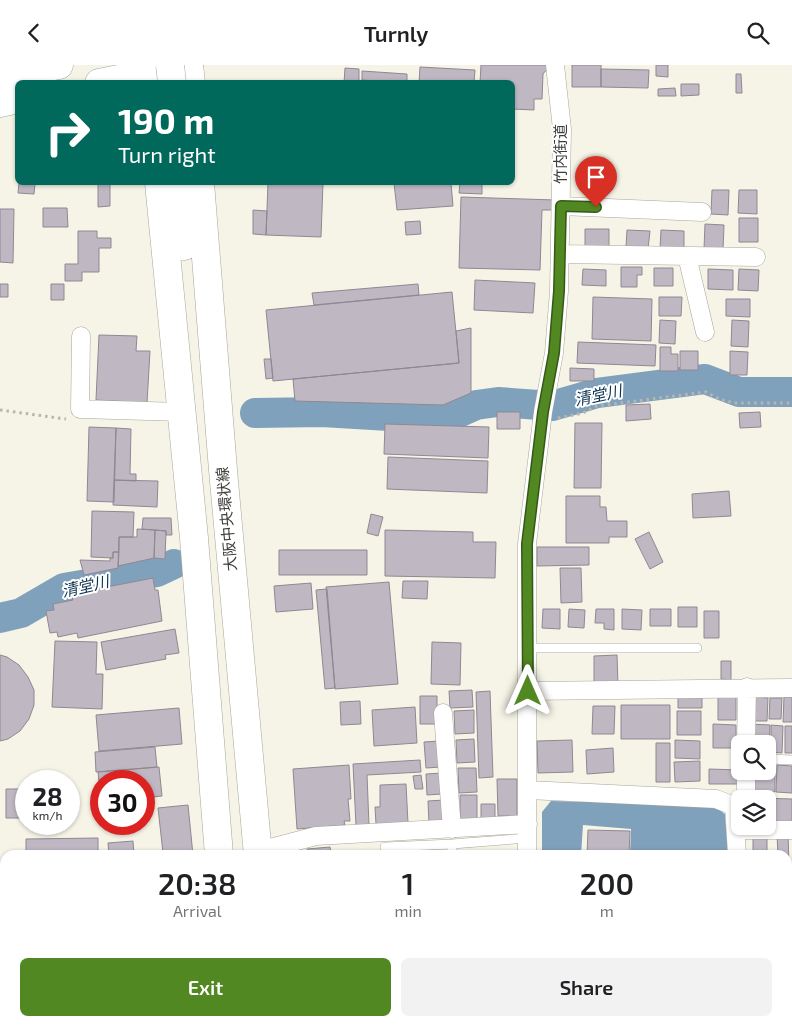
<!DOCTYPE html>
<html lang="en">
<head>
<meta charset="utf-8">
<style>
	body { margin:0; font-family:"Exo 2","Noto Sans JP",sans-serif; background:#f2f2f2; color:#202124; height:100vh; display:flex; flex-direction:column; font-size:19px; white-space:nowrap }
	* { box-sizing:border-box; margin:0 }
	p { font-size:16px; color:#757577 }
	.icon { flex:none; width:28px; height:28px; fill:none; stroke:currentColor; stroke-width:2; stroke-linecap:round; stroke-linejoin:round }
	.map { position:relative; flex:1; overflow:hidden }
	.side { position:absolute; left:0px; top:785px; width:792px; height:176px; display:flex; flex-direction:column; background:#fff; border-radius:15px 15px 0 0; box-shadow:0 1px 4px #0004 }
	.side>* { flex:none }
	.banner { position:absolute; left:15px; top:15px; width:500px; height:105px; border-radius:8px; box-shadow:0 1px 4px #0004; background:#00695c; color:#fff; overflow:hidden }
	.controls { position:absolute; left:731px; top:670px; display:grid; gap:10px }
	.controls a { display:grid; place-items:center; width:45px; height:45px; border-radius:8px; background:#fff; box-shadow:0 1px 4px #0004; font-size:25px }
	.speed { position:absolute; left:15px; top:705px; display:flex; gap:10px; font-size:25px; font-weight:700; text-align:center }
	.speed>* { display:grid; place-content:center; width:65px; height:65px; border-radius:50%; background:#fff; box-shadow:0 1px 4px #0004; line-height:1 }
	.speed small { font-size:12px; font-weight:400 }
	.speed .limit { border:8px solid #d22; background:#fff; color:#111 }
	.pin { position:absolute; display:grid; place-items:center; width:42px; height:42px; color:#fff; margin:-51px -21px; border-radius:50% 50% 50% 0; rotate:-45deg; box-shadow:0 0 5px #0007 }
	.pin .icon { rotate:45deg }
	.me { position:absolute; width:55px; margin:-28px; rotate:0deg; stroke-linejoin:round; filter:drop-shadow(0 0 4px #0008) }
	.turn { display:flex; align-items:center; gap:18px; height:105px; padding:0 20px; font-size:22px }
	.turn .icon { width:65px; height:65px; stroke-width:2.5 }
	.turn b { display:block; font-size:35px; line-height:42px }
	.eta { display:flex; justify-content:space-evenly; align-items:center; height:85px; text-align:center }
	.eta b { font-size:30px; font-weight:600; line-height:35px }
	.button { display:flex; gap:10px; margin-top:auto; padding:10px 20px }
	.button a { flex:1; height:58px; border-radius:8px; background:#528822; color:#fff; font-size:20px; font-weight:600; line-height:58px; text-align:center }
	.button a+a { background:#f2f2f2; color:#202124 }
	header { display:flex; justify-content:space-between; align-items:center; height:65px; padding:0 20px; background:#fff; font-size:22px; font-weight:600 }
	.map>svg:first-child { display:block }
	.green { fill:#cbd1b8 }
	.water { fill:#80a1bc }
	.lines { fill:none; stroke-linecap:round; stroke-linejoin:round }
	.river { stroke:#80a1bc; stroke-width:30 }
	.building { fill:#bfb8c3; stroke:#8f8892 }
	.service-casing { stroke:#a8a69a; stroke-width:10 }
	.minor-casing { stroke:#a8a69a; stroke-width:19 }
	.primary-casing { stroke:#a8a69a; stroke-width:29 }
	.trunk-casing { stroke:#a8a69a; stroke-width:29 }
	.path { stroke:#b8b6ac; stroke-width:3; stroke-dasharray:2.5 4; stroke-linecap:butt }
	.service { stroke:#fff; stroke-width:9 }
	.minor { stroke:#fff; stroke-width:18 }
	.primary { stroke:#fff; stroke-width:28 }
	.trunk { stroke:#fff; stroke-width:28 }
	.primary-bridge-casing { stroke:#a8a69a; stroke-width:29; stroke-linecap:butt }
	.primary-bridge { stroke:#fff; stroke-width:28 }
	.route-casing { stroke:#355816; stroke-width:12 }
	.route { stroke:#528822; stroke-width:9 }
	.labels { text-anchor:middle; stroke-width:4; stroke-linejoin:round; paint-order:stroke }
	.street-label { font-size:15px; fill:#3d3c37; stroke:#fff }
	.water-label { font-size:16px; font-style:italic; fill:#0e3653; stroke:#fff }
</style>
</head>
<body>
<header><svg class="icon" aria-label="back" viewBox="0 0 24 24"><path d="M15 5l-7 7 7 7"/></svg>Turnly<svg class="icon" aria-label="search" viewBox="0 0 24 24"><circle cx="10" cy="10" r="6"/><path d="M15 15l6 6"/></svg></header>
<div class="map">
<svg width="792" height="961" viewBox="0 0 792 961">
	<rect width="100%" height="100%" fill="#f6f4e7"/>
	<path class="green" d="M529,956h113l-5,5h-108z"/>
	<path class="water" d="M551,736l162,4 12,9 3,41h-98l1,-26 -48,-4 -2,30h-39v-43z"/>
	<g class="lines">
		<path class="river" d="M255,348l67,-1 67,4 60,1 27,-12 22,-3 54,4 45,-13 108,-14 34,13h53
			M0,553l21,-5 43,-25 93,-16 17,-8"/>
	</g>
	<path class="building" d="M481,0h65l1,4 -4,5 -1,25h-8v11l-22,-1v-26h-32z
		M572,0h29v22h-29z
		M656,0h12v12l-12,-1z
		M420,2l55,3 -1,13h-55z
		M345,3l14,1v14h-15z
		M601,4l48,1 -1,18 -47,-1z
		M362,6l45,3v9l-45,-3z
		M736,9h5l1,19h-6z
		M681,19h18v11l-18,1z
		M675,23l1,8h-18v-7z
		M19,118l16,1 -1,10 -16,-1z
		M98,118h12v23l-12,1z
		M268,118h55l-2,54 -55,-2z
		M394,118h57l2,23 -56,4z
		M460,118h22v11l-23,-1z
		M712,125h17l-1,25 -17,-1z
		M739,125h18v24l-19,-1z
		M461,132l94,3v10h-13l-2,60 -81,-2z
		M43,143h24l1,19h-25z
		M0,144h14l-1,54 -13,-1z
		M253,145l14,1 -1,24 -13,-1z
		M739,153h19v24h-19z
		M420,156l1,13 -15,1 -1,-13z
		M705,159l19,1 -1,25 -19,-1z
		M585,164h24v19h-24z
		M627,165l23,1 -2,18 -22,-2z
		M661,165l23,1v18l-24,-1z
		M78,166h19v7h14v10h-12v24h-17v9h-17v-17h13z
		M621,202h21v8h-5v12h-16z
		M654,203h19v18h-19z
		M583,204l23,1v16l-24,-1z
		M708,204l25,1v20l-25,-1z
		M739,204l20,1 -1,21 -20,-1z
		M475,215l60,3 -2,30 -59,-3z
		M0,219h8v13h-8z
		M51,219h13v16h-13z
		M418,219l1,11 -105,10 -2,-12z
		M452,227l7,71 -186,18 -7,-71z
		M593,232l59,2 -1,42 -59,-2z
		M659,232h23l-1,19h-22z
		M726,234h24v18l-24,-1z
		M660,255l16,1 -1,23 -16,-1z
		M732,255l17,1 -1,26 -17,-1z
		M471,263v65l-28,12 -148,-4 -2,-22 166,-16 -3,-32z
		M99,270l38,1 -1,15h14l-3,52 -51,-3z
		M578,277l78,3 -1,21 -78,-3z
		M660,282h11v7h7v17h-18z
		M680,286h18v19h-18z
		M730,286l18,1 -1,23h-17z
		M264,294h7l2,19 -7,1z
		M570,303l24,1v12h-24z
		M650,339l1,15 -25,2v-16z
		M497,347h23v17h-23z
		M760,347l1,15 -21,1 -1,-15z
		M575,358h27l-1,65h-27z
		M385,359l104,3 -1,31 -104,-4z
		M89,362l27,1 -2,74 -27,-1z
		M116,363l15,1 -1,45h6v7l-22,-1z
		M388,392l100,4 -1,32 -100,-4z
		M114,415l44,1 -1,26 -44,-2z
		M729,426l2,25 -38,2 -1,-24z
		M566,431h34v11h6l1,14h20v16h-18v6h-43z
		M92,446l42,1 -1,25h-14v15h-6v6l-22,-1z
		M371,449l12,3 -5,19 -11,-3z
		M143,453h28l1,17h-6v-4l-24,-2z
		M137,464l18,1 -1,28 -36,8 1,-29h18z
		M155,465l11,1 -1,28 -11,-1z
		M385,465l88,2v10h23l-1,36 -110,-2z
		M649,467l14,30 -13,7 -15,-30z
		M537,482h52v18l-52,1z
		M279,485h88v25h-88z
		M113,487h6l-1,16 -34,7 -4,-15 30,1v-3h3z
		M560,503h21l1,34 -21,1z
		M153,513l2,12h3l4,31 -84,17 -1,-5 -19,4 -1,-5 -7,1 -4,-22 8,-1 -1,-6 20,-4 -2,-6z
		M403,516h25l-1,18 -25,-1z
		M389,517l9,102 -63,5 -9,-102z
		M311,518l2,26 -37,3 -2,-26z
		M327,524l8,99 -10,1 -9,-99z
		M678,542h19v20h-19z
		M543,544h17v20l-18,-1z
		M569,544l16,1 -1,18 -16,-1z
		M596,544h18v21l-10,-1v-6h-9z
		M622,544l20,1 -1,20 -19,-1z
		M650,544h21v17h-21z
		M704,546h15v27h-15z
		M175,564l4,24 -14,2 1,4 -60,11 -5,-28z
		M55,576l42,1 -1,32h7l-1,35 -50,-2z
		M432,577l29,1 -1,42 -29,-1z
		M0,590l7,2 12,8 9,12 6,13v15l-5,14 -9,12 -12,8 -8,2z
		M617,590l1,30h-24v-29z
		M721,596h10v19l-10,-1z
		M472,625l1,17 -23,1 -1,-17z
		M490,626l3,86 -14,1 -3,-86z
		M718,630h18v25h-18z
		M420,631h17v28h-17z
		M678,632h24v11h-24z
		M755,632l13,1 -1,23h-13z
		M784,632h8v25h-9z
		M770,633h12l-1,21h-12z
		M360,636l1,23 -20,1 -1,-23z
		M621,640h49v34h-49z
		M593,641h22l-1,28h-22z
		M415,642l2,36 -43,3 -2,-36z
		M179,643l3,36 -83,7 -3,-36z
		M474,645v23l-19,1 -1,-23z
		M677,646h24v24h-24z
		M713,659l23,1v23h-23z
		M750,659l20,1 -1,28 -1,-9h-19z
		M771,660l12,1 -1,27 -11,-1z
		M785,661h7v27h-7z
		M474,674l1,23 -18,1 -1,-23z
		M572,675l1,32 -35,1 -1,-32z
		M675,675l25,1v18l-25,-1z
		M439,676l2,26 -15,1 -2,-26z
		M656,678h14v39h-14z
		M155,682l2,20 -61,5 -1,-20z
		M613,683l1,24 -27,2 -1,-24z
		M420,695l1,12 -54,3 2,50 -13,1 -3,-62z
		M700,696v20l-25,1 -1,-20z
		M349,700l2,34h-3l2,22h-6l1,4 -48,4 -4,-60z
		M768,700h7v27l-24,-1 1,-20h16z
		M777,700l15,1v27l-16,-1z
		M159,702l3,29 -18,2v-17h-43v21l-3,-30z
		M458,703h18l1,24 -18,1z
		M709,704l31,1v14h-31z
		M442,708v21l-15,1 -1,-21z
		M421,710l2,14h-8l-2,-13z
		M497,714h20v37h-19z
		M406,719l2,39 -32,1 -1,-17h5v-22z
		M6,724h20v29h-20z
		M460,730h17v26h-17z
		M758,733l34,1v23h-24v-23z
		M444,735l1,23 -16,1 -1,-23z
		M481,739h14v18h-14z
		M188,740l5,50h-16l-1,-3 -13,1 -5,-45z
		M588,765l42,1 -1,24h-42z
		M777,770h11l1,29 -1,-9h-10z
		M98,773v17h-72v-16z
		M753,773h14v17h-14z
		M133,776l1,14h-25l-1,-12z
		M330,782l1,8h-23l-1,-6z
		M469,786h18v4h-18z
		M788,885h4v33h-4z
		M5,887v30l-5,2v-30z
		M5,921v17l-5,1v-17z
		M39,956h18l1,5h-18z
		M95,956h47v2l12,-2v3l6,-1 1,3h-59l-1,-3 -6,1z
		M313,956h21v5h-20z
		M354,956h19v5h-20z
		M392,956h21v5l-21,-1z
		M417,956h17v5h-17z
		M462,956h18v5h-18z"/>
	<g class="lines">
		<defs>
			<path id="service" d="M527,583h170
				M768,694l24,1
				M385,790v-8l67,-3 76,-6
				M452,790v-11
				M788,833l4,-8
				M379,957v-1
				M448,961v-5"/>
			<path id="minor" d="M561,141l141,6
				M560,189l196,3
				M687,191l18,76
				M81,271l-1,73 101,3
				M528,626l264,-3
				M443,648l9,116
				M746,679l1,-57
				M528,725l188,9 18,7 3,49
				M746,734v-28
				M745,765h47
				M270,783l46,-12 212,-12
				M527,790v-311l16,-132 11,-59 5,-62 3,-162 -7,-64
				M0,875l5,-3
				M788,945l4,16
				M520,961l1,-5
				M652,961l2,-5"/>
			<path id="primary" d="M189,0l2,18
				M159,118l35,355 25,317
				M179,118l5,63
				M200,118l23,287 35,385
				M244,956l1,5
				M275,956v5"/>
			<path id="trunk" d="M0,11l59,-11
				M99,18l90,-18
				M0,38l18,-4"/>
		</defs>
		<use href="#service" class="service-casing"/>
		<use href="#minor" class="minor-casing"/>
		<use href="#primary" class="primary-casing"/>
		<use href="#trunk" class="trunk-casing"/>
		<path class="path" d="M0,345l66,9
			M558,353l25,-5 14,-7 109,-14 13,7 15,4h58
			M0,930l5,-1
			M63,956v3l7,-3"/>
		<use href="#service" class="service"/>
		<use href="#minor" class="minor"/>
		<use href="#primary" class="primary"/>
		<use href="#trunk" class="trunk"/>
		<defs>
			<path id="primary-bridge" d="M170,0l2,18"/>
		</defs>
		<use href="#primary-bridge" class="primary-bridge-casing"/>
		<use href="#primary-bridge" class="primary-bridge"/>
	</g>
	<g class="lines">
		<defs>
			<path id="route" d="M528,626l-1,-147 16,-132 11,-59 5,-62 2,-85 35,1"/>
		</defs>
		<use href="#route" class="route-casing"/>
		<use href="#route" class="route"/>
	</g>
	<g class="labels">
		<g class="street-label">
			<text transform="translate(561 89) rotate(-90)" y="5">竹内街道</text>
			<text transform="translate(227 454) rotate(-95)" y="5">大阪中央環状線</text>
		</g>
		<g class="water-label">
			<text transform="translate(598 330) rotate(-12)" y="6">清堂川</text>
			<text transform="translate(85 521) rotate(-13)" y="6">清堂川</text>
		</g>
	</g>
</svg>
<div class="controls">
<a><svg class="icon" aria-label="search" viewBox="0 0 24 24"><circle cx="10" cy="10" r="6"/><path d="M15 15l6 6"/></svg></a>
<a><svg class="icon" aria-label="layers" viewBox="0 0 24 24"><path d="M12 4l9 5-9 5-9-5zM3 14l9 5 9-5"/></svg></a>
</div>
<div class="speed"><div>28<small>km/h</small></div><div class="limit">30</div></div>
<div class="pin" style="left:596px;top:142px;background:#d93025"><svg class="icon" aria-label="arrive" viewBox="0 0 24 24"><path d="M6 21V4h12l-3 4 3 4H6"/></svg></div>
<svg class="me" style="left:528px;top:626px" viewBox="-20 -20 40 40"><path d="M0-17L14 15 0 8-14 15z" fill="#528822" stroke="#fff" stroke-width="4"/></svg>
<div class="banner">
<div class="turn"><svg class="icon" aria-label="right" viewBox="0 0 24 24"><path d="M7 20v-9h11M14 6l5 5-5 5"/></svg><div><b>190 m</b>Turn right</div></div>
</div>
<section class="side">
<div class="eta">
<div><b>20:38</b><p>Arrival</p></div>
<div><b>1</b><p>min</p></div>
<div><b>200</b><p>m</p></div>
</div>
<div class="button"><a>Exit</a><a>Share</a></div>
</section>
</div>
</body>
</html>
